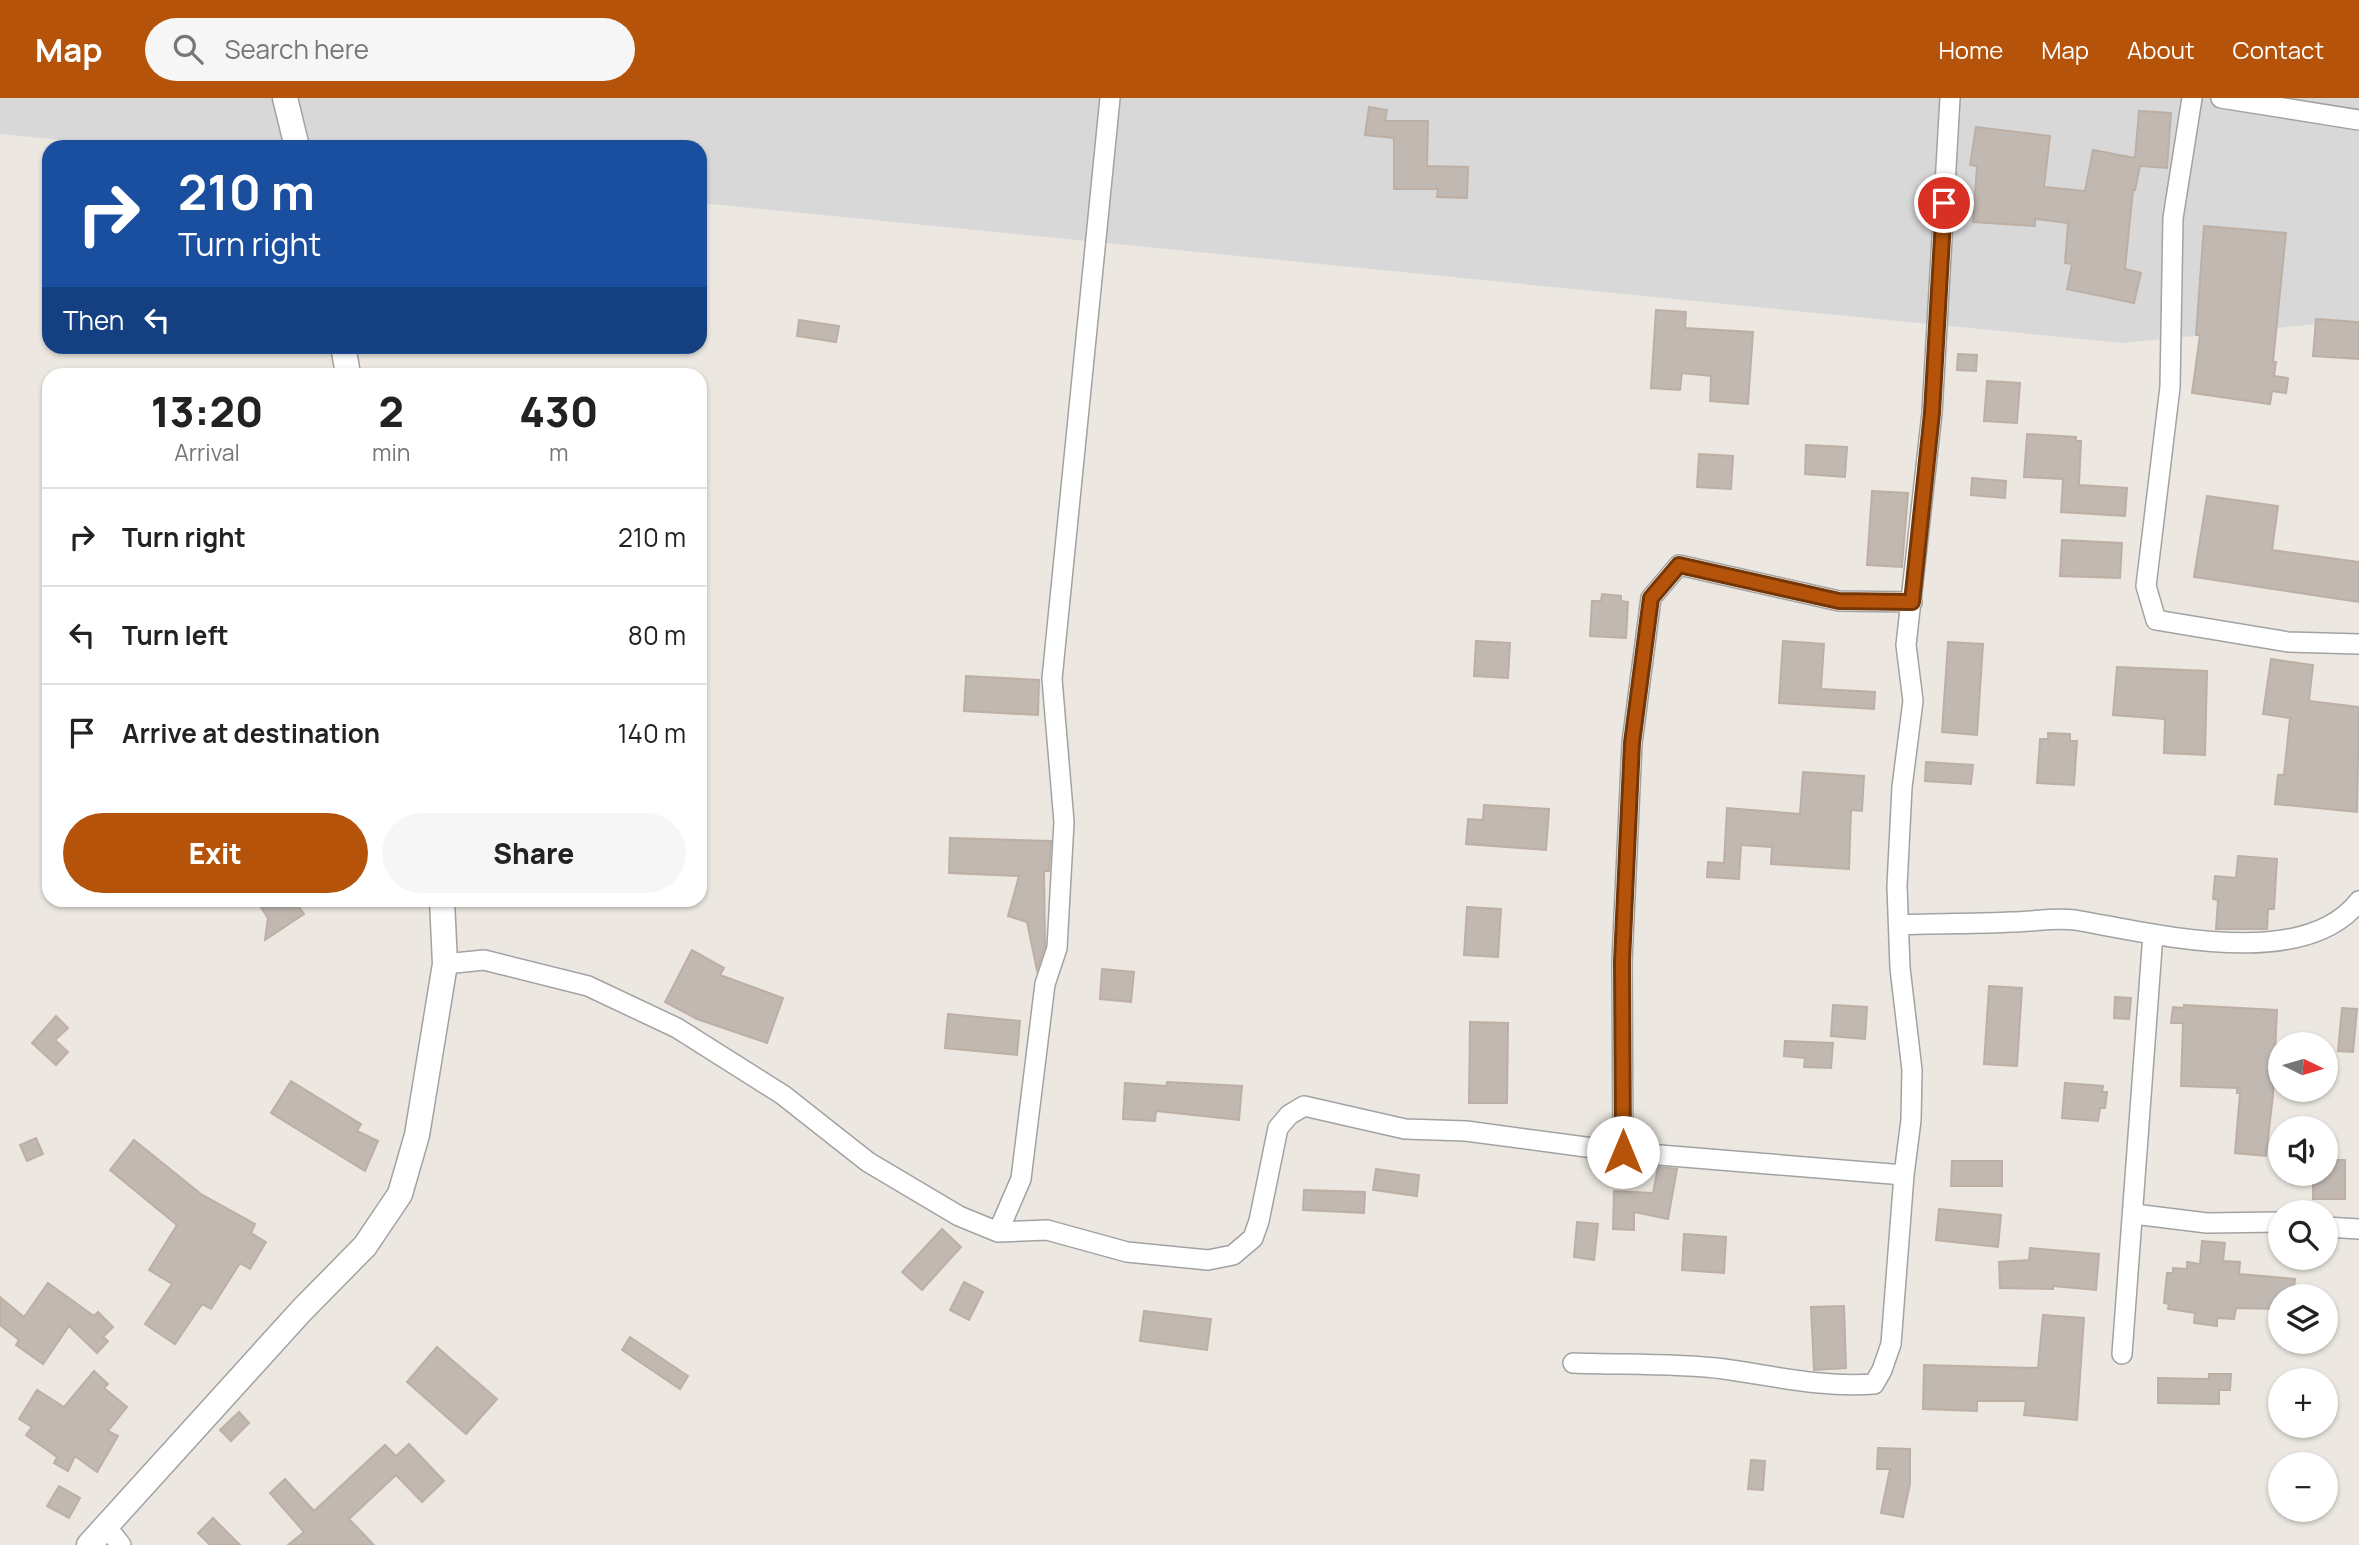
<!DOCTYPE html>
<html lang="en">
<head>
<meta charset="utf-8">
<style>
	body { margin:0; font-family:Manrope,sans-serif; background:#f6f6f6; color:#222; height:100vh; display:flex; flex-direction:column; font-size:26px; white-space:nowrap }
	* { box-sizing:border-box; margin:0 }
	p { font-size:23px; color:#767676 }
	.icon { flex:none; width:38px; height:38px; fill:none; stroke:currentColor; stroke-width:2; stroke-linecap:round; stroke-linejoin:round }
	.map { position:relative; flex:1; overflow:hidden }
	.details { position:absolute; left:42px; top:270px; width:665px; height:539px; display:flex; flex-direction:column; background:#fff; border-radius:21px; box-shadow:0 2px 5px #0004 }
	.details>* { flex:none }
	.banner { position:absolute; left:42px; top:42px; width:665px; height:214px; border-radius:21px; box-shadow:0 2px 5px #0004; background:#1a4fa0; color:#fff; overflow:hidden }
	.needle { width:46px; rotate:95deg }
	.buttons { position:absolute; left:2268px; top:934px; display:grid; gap:14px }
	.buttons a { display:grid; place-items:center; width:70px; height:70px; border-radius:50%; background:#fff; box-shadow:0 2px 5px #0004; font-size:35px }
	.pin { position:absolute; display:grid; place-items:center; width:60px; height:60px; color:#fff; margin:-30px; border:4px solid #fff; border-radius:50%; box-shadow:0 2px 7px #0007 }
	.me { position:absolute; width:77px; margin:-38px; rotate:0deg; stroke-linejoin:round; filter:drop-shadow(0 0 5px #0008) }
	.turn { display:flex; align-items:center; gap:24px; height:147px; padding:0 21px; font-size:32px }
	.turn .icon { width:91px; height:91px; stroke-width:2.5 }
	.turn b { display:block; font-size:49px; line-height:60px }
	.then { display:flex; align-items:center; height:66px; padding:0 21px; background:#0003; gap:14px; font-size:26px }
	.eta { display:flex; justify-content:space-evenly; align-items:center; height:119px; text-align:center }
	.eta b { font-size:42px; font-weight:800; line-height:49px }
	.cta { display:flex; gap:14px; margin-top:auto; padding:14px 21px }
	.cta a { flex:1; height:80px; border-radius:42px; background:#b45309; color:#fff; font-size:28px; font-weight:800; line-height:80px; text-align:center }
	.cta a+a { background:#f6f6f6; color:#222 }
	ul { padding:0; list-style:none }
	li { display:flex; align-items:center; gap:21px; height:98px; padding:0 21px; border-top:2px solid #e0e0e0 }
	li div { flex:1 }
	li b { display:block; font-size:26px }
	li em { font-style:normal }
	header { display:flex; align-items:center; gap:42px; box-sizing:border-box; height:98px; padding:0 35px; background:#b45309; color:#fff }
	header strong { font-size:33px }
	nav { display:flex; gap:38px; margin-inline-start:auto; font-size:24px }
	.search { width:490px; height:63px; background:#f6f6f6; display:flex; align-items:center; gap:18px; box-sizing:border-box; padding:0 24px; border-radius:38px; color:#767676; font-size:26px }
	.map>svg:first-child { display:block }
	.residential { fill:#d9d8d8 }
	.building { fill:#c0b8b1; stroke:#bdafa4; stroke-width:2 }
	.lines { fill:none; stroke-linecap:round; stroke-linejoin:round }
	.minor-casing { stroke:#a2a2a2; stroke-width:22 }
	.tertiary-casing { stroke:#a2a2a2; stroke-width:27 }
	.minor { stroke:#fff; stroke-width:19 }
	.tertiary { stroke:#fff; stroke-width:24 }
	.route-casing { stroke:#753606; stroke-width:18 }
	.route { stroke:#b45309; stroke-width:12 }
</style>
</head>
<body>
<header>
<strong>Map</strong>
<div class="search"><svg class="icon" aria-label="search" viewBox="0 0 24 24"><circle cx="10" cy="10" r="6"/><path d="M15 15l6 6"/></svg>Search here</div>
<nav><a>Home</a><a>Map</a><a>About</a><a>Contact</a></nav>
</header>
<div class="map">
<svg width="2359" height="1447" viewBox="0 0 2359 1447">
	<rect width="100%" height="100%" fill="#ece8e1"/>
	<path class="residential" d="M0,0h2359v222l-237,23 -1422,-140v-56h-567l-133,-13z"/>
	<path class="building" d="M1369,9l18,3 -2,11h43l-1,45 41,1 -1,31 -30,-1 1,-8h-44v-51l-29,-3z
		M2139,13l32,2 -4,55 -27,-2 -5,24h-2l-8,79 16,4 -7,30 -67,-14 5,-25 -7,-1 3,-40 -33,-4v7l-62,-4 4,-56 -7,-1 6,-38 74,9 -6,51 41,4 8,-41 42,8z
		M2204,128l82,7 -13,129h3l-2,14 14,2 -2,15 -14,-2 -2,13 -78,-11 8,-58h-4z
		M1656,212l30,2 -1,16 68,4 -5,72 -38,-3 1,-25 -29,-3 -2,17 -29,-2z
		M2316,221l43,3v37l-46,-3z
		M799,222l40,6 -3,16 -39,-6z
		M1958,256l19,1 -1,16 -19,-1z
		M1987,283l33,2 -3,40 -33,-2z
		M2027,336l49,3v4h5l-2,44 48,3 -2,28 -64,-4 2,-33 -39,-2z
		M1806,347l41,2 -2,30 -40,-3z
		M1699,356l34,2 -2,33 -34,-2z
		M1972,380l34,3 -1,17 -34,-3z
		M1872,393l36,2 -6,74 -35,-2z
		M2207,398l71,10 -6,44 87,12v40l-165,-25z
		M2062,442l60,3 -2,35 -60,-2z
		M1602,496l19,2v5l7,1 -2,36 -36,-2 2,-35h9z
		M1476,543l34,2 -2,35 -34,-2z
		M1783,543l41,3 -3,45 54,3 -1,17 -95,-6z
		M1948,544l35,2 -6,91 -35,-3z
		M2271,561l42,6 -4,36 50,6 -2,105 -82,-8 3,-29h6l6,-57 -27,-4z
		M2117,569l90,4 -2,84 -41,-2 1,-34 -52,-4z
		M966,578l73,4 -1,35 -74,-4z
		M2048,635l22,1v7h7l-3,44 -37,-2 3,-44h8z
		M1926,664l47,3 -2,19 -46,-3z
		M1803,674l61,4 -2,35 -11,-1 -2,59 -78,-5 1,-17 -31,-2 -2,34 -32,-2 1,-15 16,1 3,-55 73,6z
		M1484,707l65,4 -3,41 -80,-6 2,-25 15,1z
		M950,740l101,3 -2,30h-5l1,75 -8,24 -10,-48 -19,-6 11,-40 -70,-3z
		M2238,758l39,3 -3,50h-6l-1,20h-51l2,-29 -5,-1 2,-23 21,2z
		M256,802h38l10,14 -39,26 3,-22z
		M1467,809l34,2 -3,48 -34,-2z
		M692,852l32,18 -4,7 63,23 -16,45 -70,-24 -32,-17z
		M1102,871l32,3 -3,30 -31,-3z
		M1989,888l33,2 -5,78 -33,-2z
		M2115,899l16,1 -2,21 -15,-1z
		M1833,907l34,2 -2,32 -34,-3z
		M2184,907l93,5 -4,85 -7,61 -31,-3 5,-60h-3v-5l-56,-2 2,-63h-12l2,-16 11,1z
		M2342,910l15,1 -4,43 -15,-1z
		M948,916l72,7 -3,34 -72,-7z
		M56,918l12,12 -13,12 13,12 -12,13 -24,-22z
		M1470,924l38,1 -1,80h-38z
		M1785,943l48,2 -2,25 -27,-1 1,-9 -21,-2z
		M291,983l70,43 -4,7 21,10 -13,30 -94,-58z
		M1167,984l75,4 -3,34 -83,-9 -1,10 -32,-2 2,-36 41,3z
		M2065,985l38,3 -1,6h5l-2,16h-5l-2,13 -36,-3z
		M36,1040l7,16 -16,7 -7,-16z
		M134,1042l67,54 54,30 -4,9 15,9 -16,27 -10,-6 -29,46 -9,-5 -27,40 -30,-20 27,-40 -23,-14 28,-45 -67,-55z
		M2326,1062h19v39h-32v-25h13z
		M1952,1063h50v25h-51z
		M1658,1069l19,2 -9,50 -34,-7v18l-21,-1 1,-38 39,2z
		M1376,1071l43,6 -2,21 -44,-6z
		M1304,1092l61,2 -1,21 -61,-3z
		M1939,1111l62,6 -3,32 -62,-7z
		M1577,1124l21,2 -4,36 -20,-3z
		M942,1131l19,18 -39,43 -20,-18z
		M1684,1136l42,3 -2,36 -42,-3z
		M2202,1143l23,2 -2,18 17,1 -1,12 56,5 -2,18h-13v12l-44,-1 -2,11 -17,-1v8l-23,-3 1,-10 -27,-4 1,-5 -5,-1 3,-30h6v-5l14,1v-7l13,2z
		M2030,1150l69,6 -3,36 -43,-4v3l-53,-1 -1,-26 30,-2z
		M964,1184l19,10 -14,28 -19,-10z
		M48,1185l46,33 4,-4 15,15 -10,10 5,4 -11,12 -28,-27 -26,38 -27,-19 3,-5 -19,-15v-28l24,20z
		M1844,1208l2,62 -32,2 -3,-63z
		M1144,1213l67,8 -4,31 -67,-9z
		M2043,1217l41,3 -7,102 -53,-5 2,-14h-49v10l-54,-2 1,-44 114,3z
		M630,1239l58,39 -8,13 -58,-39z
		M437,1249l60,52 -31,35 -59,-52z
		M94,1273l14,13 -4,4 23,19 -19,24 10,5 -21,36 -22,-16 -7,15 -14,-8 3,-6 -31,-22 6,-8 -13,-8 18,-29 27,17z
		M2209,1276h22l-1,16h-11v14l-61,-1v-25l51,1z
		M239,1314l10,11 -18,18 -11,-11z
		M409,1346l35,37 -22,21 -26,-27 -47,44 25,26h-86l16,-13 -34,-39 15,-14 29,32 71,-66 11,11z
		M1878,1350l32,1v35l-7,33 -22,-4 9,-44h-13z
		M1751,1362l14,1 -2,29 -15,-1z
		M59,1388l21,12 -11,20 -22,-12z
		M213,1420l27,27h-30l-12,-12z"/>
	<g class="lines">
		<defs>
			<path id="minor" d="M2192,0l-19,120 -3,169 -24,199 10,34 132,22 71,2
				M2221,0l138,22
				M1900,827c37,-2 74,-1 111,-3 22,0 42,-5 64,-2 78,13 228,53 284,-19
				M445,866l39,-4 104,26 89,42 106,67 85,67 91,54 39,16 49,-2 80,22 81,8 25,-5 20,-17 6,-17 19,-93 11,-13 15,-9 101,23 61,2 157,21 281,23
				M1623,1054l-1,-191 10,-218 19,-145 28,-33 160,36 73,1
				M2134,1116l73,9 73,-1
				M2326,1129l33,2
				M998,1134l23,-53 24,-195 12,-36 7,-126 -12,-143 58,-581
				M2122,1256l31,-420
				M1573,1265c50,2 102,0 151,6 50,7 99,19 150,15l8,-14 9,-26 13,-169 7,-55 1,-50 -12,-102 -3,-82 5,-99 11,-86 -7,-56 26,-232 18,-315
				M106,1428l15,19"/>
			<path id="tertiary" d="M285,0l12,49
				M343,248l5,28
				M89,1447l213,-235 63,-64 35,-52 17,-59 28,-171 -3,-64"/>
		</defs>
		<use href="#minor" class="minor-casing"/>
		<use href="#tertiary" class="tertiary-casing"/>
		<use href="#minor" class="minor"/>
		<use href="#tertiary" class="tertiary"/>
	</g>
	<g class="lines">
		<defs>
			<path id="route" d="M1623,1054l-1,-191 10,-218 19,-145 28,-33 160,36 73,1 20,-189 12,-210"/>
		</defs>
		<use href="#route" class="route-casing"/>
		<use href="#route" class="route"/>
	</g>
</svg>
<div class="buttons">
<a><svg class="needle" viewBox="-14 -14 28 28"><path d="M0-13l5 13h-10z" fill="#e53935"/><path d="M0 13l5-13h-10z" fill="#767676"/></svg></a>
<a><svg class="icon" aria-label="sound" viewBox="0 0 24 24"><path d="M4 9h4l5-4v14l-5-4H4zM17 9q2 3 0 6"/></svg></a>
<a><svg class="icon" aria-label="search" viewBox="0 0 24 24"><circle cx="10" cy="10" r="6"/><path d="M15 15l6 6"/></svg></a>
<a><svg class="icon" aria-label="layers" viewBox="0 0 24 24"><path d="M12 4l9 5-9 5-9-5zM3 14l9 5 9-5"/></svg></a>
<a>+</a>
<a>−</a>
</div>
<div class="pin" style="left:1944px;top:105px;background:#d93025"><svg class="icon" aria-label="arrive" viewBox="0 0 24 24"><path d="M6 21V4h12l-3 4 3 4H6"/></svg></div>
<svg class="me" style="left:1623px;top:1054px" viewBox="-20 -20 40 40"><circle r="19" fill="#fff"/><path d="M0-13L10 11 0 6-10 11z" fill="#b45309"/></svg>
<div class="banner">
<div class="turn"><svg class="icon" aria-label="right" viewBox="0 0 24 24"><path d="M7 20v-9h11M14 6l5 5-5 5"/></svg><div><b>210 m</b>Turn right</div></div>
<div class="then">Then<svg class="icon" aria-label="left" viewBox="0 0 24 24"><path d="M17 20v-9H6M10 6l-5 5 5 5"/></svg></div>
</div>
<section class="details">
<div class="eta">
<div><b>13:20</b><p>Arrival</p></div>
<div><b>2</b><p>min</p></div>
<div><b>430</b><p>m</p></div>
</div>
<ul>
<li><svg class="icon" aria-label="right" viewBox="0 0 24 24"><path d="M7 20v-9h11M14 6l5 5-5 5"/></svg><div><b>Turn right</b></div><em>210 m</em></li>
<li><svg class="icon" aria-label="left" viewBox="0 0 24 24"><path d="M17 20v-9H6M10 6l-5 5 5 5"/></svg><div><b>Turn left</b></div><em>80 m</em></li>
<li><svg class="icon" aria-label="arrive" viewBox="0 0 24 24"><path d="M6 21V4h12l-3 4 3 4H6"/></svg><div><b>Arrive at destination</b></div><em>140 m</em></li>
</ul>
<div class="cta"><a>Exit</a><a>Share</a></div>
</section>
</div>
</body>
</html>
